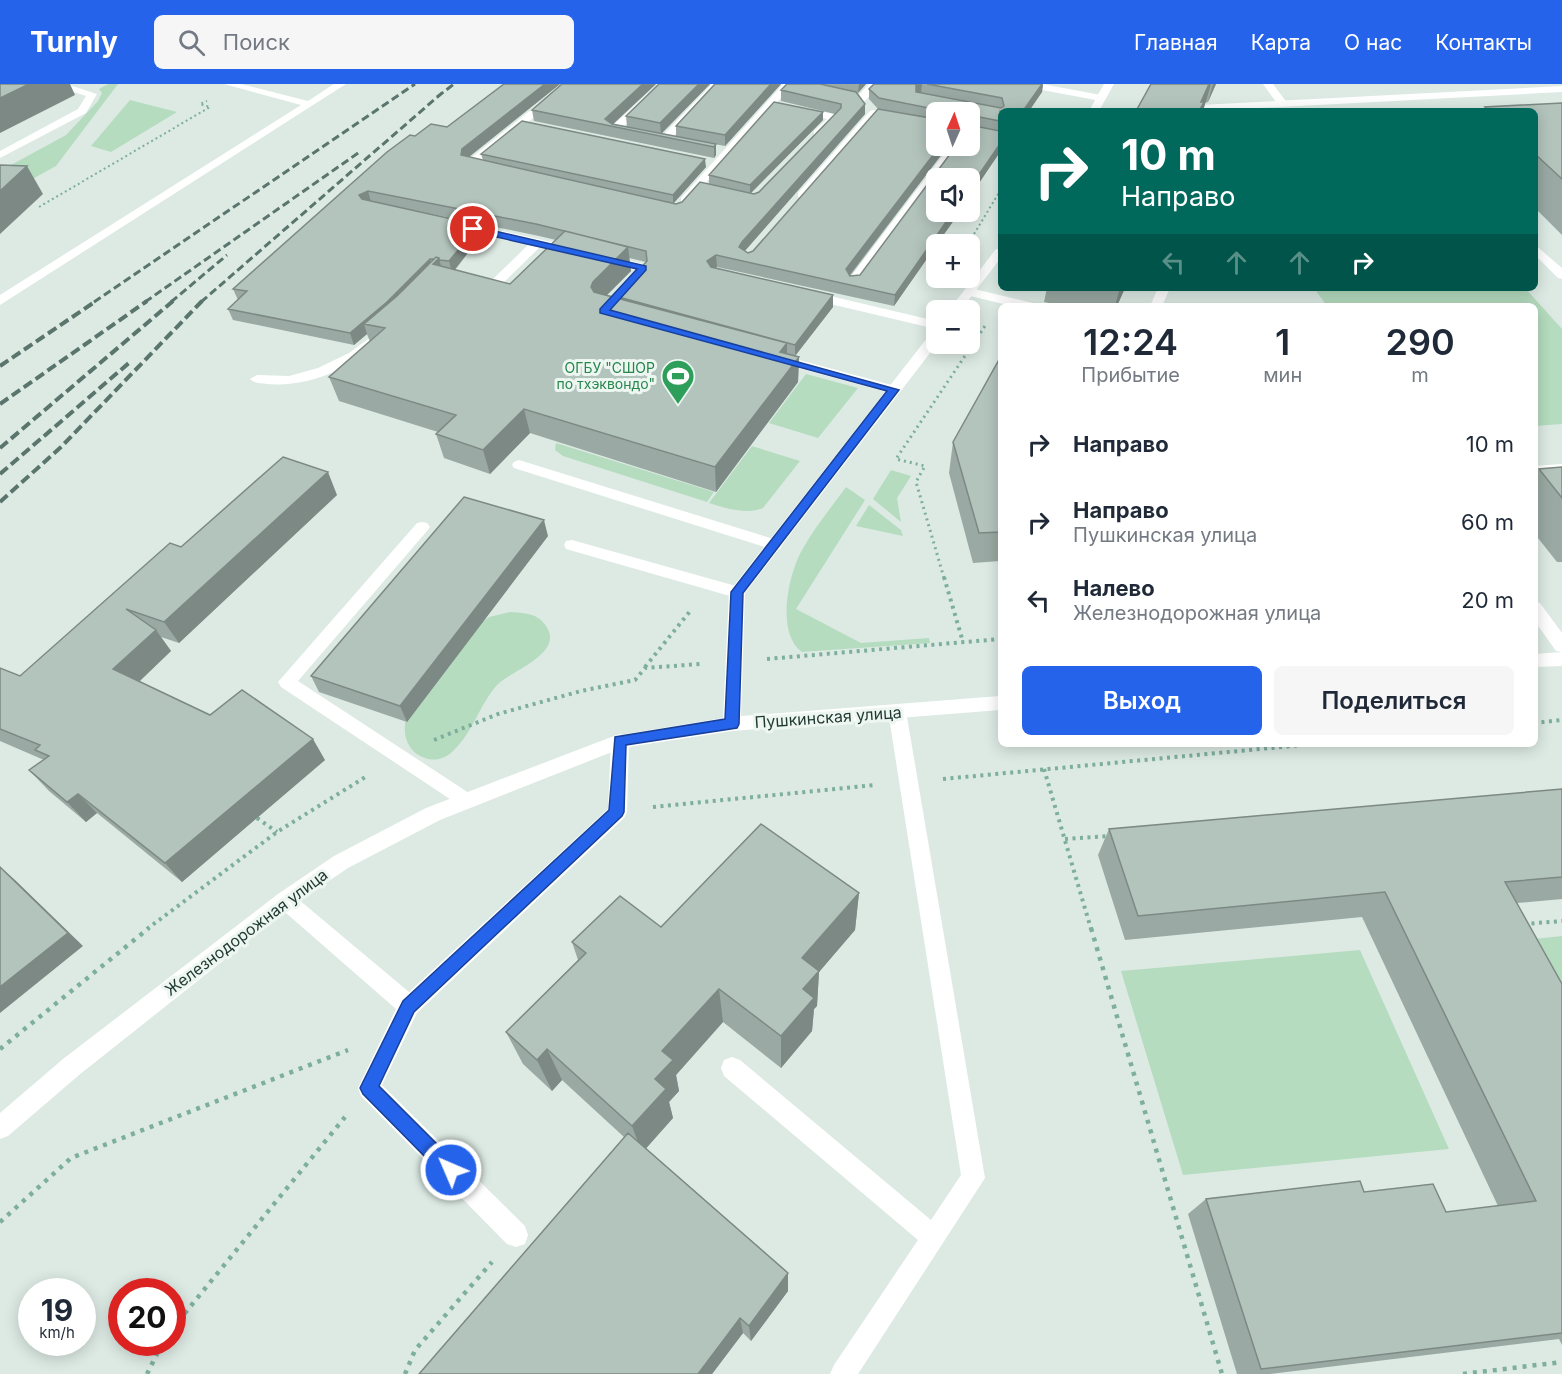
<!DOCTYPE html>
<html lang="ru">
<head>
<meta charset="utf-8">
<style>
	body { margin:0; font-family:Inter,sans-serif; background:#f6f6f7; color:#1f2937; height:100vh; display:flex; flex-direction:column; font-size:22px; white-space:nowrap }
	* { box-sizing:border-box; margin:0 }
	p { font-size:20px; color:#747a83 }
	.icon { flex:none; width:33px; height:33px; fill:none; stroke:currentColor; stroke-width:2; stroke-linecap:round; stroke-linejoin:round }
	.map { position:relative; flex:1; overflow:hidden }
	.sheet { position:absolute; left:998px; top:219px; width:540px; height:444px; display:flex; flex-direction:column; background:#fff; border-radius:9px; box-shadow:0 3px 15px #0003 }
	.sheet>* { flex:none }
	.top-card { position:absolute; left:998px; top:24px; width:540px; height:183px; border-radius:9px; box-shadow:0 3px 15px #0003; background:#00695c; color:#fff; overflow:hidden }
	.needle { width:39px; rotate:3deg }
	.controls { position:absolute; left:926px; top:18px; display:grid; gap:12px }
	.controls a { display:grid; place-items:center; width:54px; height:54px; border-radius:9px; background:#fff; box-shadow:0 3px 15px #0003; font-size:30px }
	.speed { position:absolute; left:18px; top:1194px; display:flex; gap:12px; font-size:30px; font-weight:700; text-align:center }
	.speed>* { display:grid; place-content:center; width:78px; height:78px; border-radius:50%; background:#fff; box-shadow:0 3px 15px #0003; line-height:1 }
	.speed small { font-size:15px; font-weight:400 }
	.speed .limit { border:9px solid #d22; background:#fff; color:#111 }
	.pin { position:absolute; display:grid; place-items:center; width:51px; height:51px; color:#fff; margin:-26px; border:3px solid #fff; border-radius:50%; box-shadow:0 2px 6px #0007 }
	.me { position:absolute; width:66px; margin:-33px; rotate:315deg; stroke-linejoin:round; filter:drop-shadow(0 0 4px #0008) }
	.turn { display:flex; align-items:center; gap:21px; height:126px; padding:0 24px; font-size:27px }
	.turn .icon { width:78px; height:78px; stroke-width:2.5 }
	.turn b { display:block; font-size:42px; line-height:51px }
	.lanes { display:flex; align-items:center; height:57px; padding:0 24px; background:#0003; justify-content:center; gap:30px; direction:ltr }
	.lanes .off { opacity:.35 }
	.eta { display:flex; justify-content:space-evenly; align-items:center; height:102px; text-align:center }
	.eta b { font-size:36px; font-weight:600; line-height:42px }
	.action { display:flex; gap:12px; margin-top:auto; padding:12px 24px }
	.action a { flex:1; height:69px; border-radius:9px; background:#2563eb; color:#fff; font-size:24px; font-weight:600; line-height:69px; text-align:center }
	.action a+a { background:#f6f6f7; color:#1f2937 }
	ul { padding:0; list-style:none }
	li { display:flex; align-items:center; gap:18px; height:78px; padding:0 24px }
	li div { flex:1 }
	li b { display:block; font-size:22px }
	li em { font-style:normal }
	header { display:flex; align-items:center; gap:36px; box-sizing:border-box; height:84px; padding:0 30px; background:#2563eb; color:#fff }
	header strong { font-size:28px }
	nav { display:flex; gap:33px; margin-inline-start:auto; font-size:21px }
	.search { width:420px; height:54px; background:#f6f6f7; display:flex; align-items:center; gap:15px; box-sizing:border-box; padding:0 21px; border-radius:9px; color:#747a83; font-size:22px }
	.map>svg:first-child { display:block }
	.green { fill:#b5dcbf }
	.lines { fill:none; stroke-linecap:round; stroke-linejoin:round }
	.path-far3 { stroke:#7dae9e; stroke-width:2; stroke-dasharray:2 3; stroke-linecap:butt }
	.path-far2 { stroke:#7dae9e; stroke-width:3; stroke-dasharray:2 4; stroke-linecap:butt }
	.path-far1 { stroke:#7dae9e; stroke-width:4; stroke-dasharray:3 4.5; stroke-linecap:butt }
	.path { stroke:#7dae9e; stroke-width:4.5; stroke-dasharray:4 6; stroke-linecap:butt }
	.service { fill:#fff; fill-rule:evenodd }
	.minor { fill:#fff; fill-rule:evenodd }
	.rail-far1 { stroke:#59756d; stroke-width:3; stroke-dasharray:8 4; stroke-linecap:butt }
	.rail { stroke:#59756d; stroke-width:4; stroke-dasharray:10 4.5; stroke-linecap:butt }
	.wall { fill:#9aa9a3; fill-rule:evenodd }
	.shaded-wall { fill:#7d8984 }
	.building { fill:#b3c4bd; stroke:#7d8984; stroke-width:1.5 }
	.route { fill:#2563eb; stroke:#184099; stroke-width:1.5 }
	.labels { text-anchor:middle; stroke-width:6; stroke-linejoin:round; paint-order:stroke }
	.far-leisure-label { font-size:14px; fill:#27864d; stroke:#eef6f2; text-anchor:end }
	.street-label { font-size:16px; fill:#1f3932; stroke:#eef6f2 }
</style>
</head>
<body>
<header>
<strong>Turnly</strong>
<div class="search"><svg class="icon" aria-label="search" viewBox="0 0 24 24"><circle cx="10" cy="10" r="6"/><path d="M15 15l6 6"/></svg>Поиск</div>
<nav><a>Главная</a><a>Карта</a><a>О нас</a><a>Контакты</a></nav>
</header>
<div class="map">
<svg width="1562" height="1290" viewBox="0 0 1562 1290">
	<rect width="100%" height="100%" fill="#ddeae4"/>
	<path class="green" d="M108,0h10l-62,82 -56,31v-26l66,-36 32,-34 4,-8 -3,-4z
		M130,16l47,12 -66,40 -20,-6z
		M1314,204h211l37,41v95l-27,2 -1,-120h-207z
		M806,290l52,14 -40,50 -49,-15z
		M556,359l158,49 -7,10 -144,-46 -8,-6z
		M752,362l48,15 -37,47c-16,7 -38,0 -54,-5z
		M891,386l20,6 -14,22 4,24 -28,-23z
		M846,403l19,13 -69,109 65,34 68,-5 1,5 -128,9c-26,-18 -14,-76 -1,-100 12,-23 30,-44 45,-65z
		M869,421l32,25 2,6 -47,-10z
		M510,528c14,1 28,1 36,14 19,27 -34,44 -49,59 -17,19 -24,47 -43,65 -7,8 -19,12 -29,8 -21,-6 -25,-32 -15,-49 5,-9 14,-17 20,-25 17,-20 33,-40 49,-60l10,-7z
		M1562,852v74l-39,-70z
		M1360,866l89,199 -266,26 -62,-204z"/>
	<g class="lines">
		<path class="path-far3" d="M39,123l171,-100 -10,-3 7,-3
			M974,150l26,-43"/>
		<path class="path-far2" d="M944,494l-28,-96 9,-16 -29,-7 89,-133"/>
		<path class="path-far1" d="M944,493l19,65
			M767,575l233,-20
			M645,583l46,-57
			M1534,639l28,-3
			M434,656l64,-26 83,-23 54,-11 10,-12 55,-4
			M1044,685l47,160
			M943,695l370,-35
			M653,723l222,-22
			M257,734l20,14
			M1065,755l45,-3
			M1524,840l38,-3
			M147,845l130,-97 90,-56"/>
		<path class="path" d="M1091,844l131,446
			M0,965l149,-121
			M0,1138l71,-64 277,-108
			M172,1245l173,-212
			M147,1290l16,-32
			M405,1290l10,-24 77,-88
			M1463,1290l99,-12"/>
		<path class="service" d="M50,0h16l31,10 -11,19 -86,45v-7l78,-42 8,-13z
			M224,0h17l67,17 26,-17h12l-346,221v-10l301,-190z
			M563,0h11l-95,79 9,2v4l-22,-3v-4z
			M658,0h11l-47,44 14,3v4l-26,-3v-4z
			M712,0h11l-54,57h-8v-4z
			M783,0h10l-104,118h-8v-4z
			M869,0h11l-15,17h-8v-4z
			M1021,0h21l59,11 5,3 -5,3 -75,-14z
			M1263,0h10l15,20 -1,2h-8z
			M801,23l37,8 1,2 -17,18h-8v-4l13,-12 -30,-7v-4z
			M874,26l4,1v4l-72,82h-8v-4l72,-82z
			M950,62h10l-103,139h-8l-2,-3 2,-3z
			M458,137l120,27 2,3 -6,4 -33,-9 -44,43 -24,-3 -2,-3 2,-3 17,2 39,-38 -75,-17v-4z
			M1534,160l28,24v11l-4,-1 -24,-24z
			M607,171l40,10 2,3 -17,19h-8l-2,-3 13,-14 -32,-8 -2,-3z
			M970,204l63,15 1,3h-22l-46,-11 -2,-3z
			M1158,204h12l-8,18h-12z
			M809,207l127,30v8l-131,-31 -2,-3z
			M379,247l7,4c-26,32 -79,53 -119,49 -7,-1 -12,0 -17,-5l7,-4 32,1 29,-8 31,-15z
			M777,270l122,33 2,3 -7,4 -122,-33 -2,-3 2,-3z
			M519,376l261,81 2,4 -2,4 -6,1 -260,-82 -2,-3 2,-3z
			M1562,380v10l-28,2v-10z
			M422,438l5,1 3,4 -3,4 -129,150 174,114 2,6 -2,6 -7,2 -184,-122 -3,-5 139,-159z
			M572,456l171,48 2,4 -2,4 -6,2 -171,-49 -2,-4 2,-4z
			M1534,517l6,2 22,30v19l-6,-1 -22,-31z
			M897,620l6,2 3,5 79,467 -127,196h-28l4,-9 84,-125 -194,-164 -3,-8 3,-8 8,-3 8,3 191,160 30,-45 -73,-464 3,-5z
			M620,650l6,2 3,5 -2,71 -3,6 -207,195 -35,72 143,141 3,9 -3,9 -9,3 -9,-3 -146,-148 -3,-8 38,-79 -118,-103 -3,-6 3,-6 7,-3 7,3 117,98 199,-183 3,-68 3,-5z"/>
		<path class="minor" d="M1104,0h10l-15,27h-10z
			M1562,2v6l-359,19h-64l5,-3z
			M996,165h4v10l-39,51h-12z
			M936,248l1,12 -192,249 -4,123 259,-20v14l-268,21 -110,17 -182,72 -92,48 -56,38 -213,169 -71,61 -8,3v-26l63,-54 215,-165 56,-38 92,-48 188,-72 109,-18 6,-126 202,-259z
			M1562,568v14l-28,1v-13z"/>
		<path class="rail-far1" d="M437,13l17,-13
			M94,218l321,-218
			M145,218l216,-151
			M171,218l56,-47
			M201,218l241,-209"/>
		<path class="rail" d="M0,282l96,-65
			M0,320l147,-103
			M0,364l173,-147
			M0,390l130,-112
			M0,418l61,-55 141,-146"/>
	</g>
	<path class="wall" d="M504,0h56l-91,73 14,3 -2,-6 225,13 -33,36 3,1 56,-15 -23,-5v-9l114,-63v8l-72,73 3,1 5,-2 76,-78 -54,-13v-11l6,-6h79l-8,9 -15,-4 22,25 -120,137 3,2 5,-2 125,-142 -9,-10v-10l5,-5h169l-1,8 -13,19h-29v41l-63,92h-1l-42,62 -177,-39 -2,1 118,27v12l-38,49 4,1 -1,25 -82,110 -186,-59 -40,41 -46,-16 -8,-24 2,-2 -99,-31 -10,-24 41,-35 -3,-8 -13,11 -121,-25 -5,-11 10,-9 -5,-11 182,-153 32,-9zM936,28h33v34l-109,129 -10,1 98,-130h-12zM403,124l136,28 17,4 -46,44 -55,-14 26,-34 -2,-11zM629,174l17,4 -31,34v1l-8,-2 24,-24z
		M562,0h94l-43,40 103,20v11l-2,3 -180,-37 -2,-11z
		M659,0h51l-49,50 -34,-7 -1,-11z
		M781,0l-56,62 -49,-9v-11z
		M1151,0h65l-8,18 -3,1 -2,8h-67z
		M1562,19v132l-28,-28v-96h-51l2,-4z
		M1047,204h78l-8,18h-54l-19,-4z
		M1000,274v203l-27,2 -24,-90 4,-31z
		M1562,383v95h-5l-23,-29v-58l5,-6z
		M337,411l-158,148 -18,-6 10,14 -32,31 71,33 115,45 -143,122 -85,-69 -11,9 -37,-31 -20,-21 15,-10 -44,-19v-73l20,8 161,-129z
		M548,452l-141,186 -88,-30 -8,-16z
		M1562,705v110l-45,4 45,81v361l-3,-6 -289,35h-33l-49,-160 18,-15 158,-7 82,20 52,-6 -136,-289 -237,23 -27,-85 11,-26z
		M859,809l-4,37 -36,42 -2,34 -3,3 -2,22 -31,37 -58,-46 -47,53 3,16 -10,11 4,16 -27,30 142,125v18l-37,50 -8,-8 -31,41h-293l205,-237 -62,-57 -10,11 -29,-27 -17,-32 72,-72 -6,-18z"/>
	<path class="shaded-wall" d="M29,0h41l5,11 -75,38v-35z
		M545,0h15l-95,76 -4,-5 1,-6z
		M643,0h13l-45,42 -6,-7z
		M699,0h11l-49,50 -1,-11z
		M771,0h10l-56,62v-11z
		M859,0h7l-8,9z
		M919,0h3l-1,10 -6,2 1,-11z
		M1042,0h1l-1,8 -13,19h-6z
		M1209,0h2l-8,27h-5l3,-9z
		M1213,0h3l-8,18z
		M865,20v10l-123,140 -3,-7 3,-5z
		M823,28v8l-73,74v-9z
		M716,60v11l-2,3v-11z
		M1000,60v8l-31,46v-9z
		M940,62h8l-103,135 1,-12z
		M705,75l1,8 -33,37v-9z
		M27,82l16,28 -43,40v-43z
		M368,107l3,11 -8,5 -4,-12z
		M953,128h7l-23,32h-1v2l-42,60 1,-11z
		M479,141l2,11 -29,37 -3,-12z
		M628,163l3,24 -35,35 -5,-19 2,-5z
		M716,171l1,12 -9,6 -1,-12z
		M439,174l6,24 -12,-18z
		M430,175l3,11 -69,54 3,10 -13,11 -4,-12z
		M1120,204h5l-8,18h-2z
		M833,211v12l-38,49v-11z
		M787,259v24l-7,-15z
		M799,273l-1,25 -82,110 -1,-25z
		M524,325l6,24 -40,41 -7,-24z
		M328,388l9,23 -158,148 -15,-21z
		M544,436l4,16 -141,186 -7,-16z
		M156,546l15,21 -42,40 -16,-22z
		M313,655l12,21 -143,122 -17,-19z
		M78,710l19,19 -11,9 -19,-20z
		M0,783l15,13 68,66 -83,67z
		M859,809l-4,37 -36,42 -2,34 -3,3 -2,22 -31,37v-32l21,-78z
		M719,905l4,33 -47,53 3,16 -10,11 4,16 -31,35 -10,-27 23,-47 7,-28z
		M547,965l15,31 -10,11 -15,-31z
		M788,1189v18l-37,50 -2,-15z
		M740,1234l3,15 -31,41h-14z"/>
	<path class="building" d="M0,0h29l-29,14z
		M504,0h41l-83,65 -1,6 215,49 6,-2 18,-20 54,12 5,-2 82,-84v-4l-60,-14 6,-6h33l36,8 9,12 -123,138 -3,5 9,6 5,-2 125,-142 58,10v27h4l-94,123 4,7 10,-1 96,-129h13v-31l1,10 30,6v13l-31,45v-11h-33v34h17l-58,83 -179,-40 -9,6 4,6 122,28 -38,50 -180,-49 32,-35 -1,-10 -110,-27 -168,-33 -9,4 3,4 117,26 -30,36 -10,-1v-2l-3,-1 -2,2h-4l-43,43 -37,31 -122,-24 19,-18 -14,-2 154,-137 23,-17 5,1 16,-12 16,3z
		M562,0h81l-38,35 7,5 104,20 -2,3 -182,-37z
		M659,0h40l-39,39 -34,-7z
		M715,0h56l-46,51 -49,-9z
		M874,0h45l-3,1v7l85,16 3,-2 -2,-8 -75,-14h115l-19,27h-23v10l-31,-6v-3h-30v-2l-60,-12 -10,-9z
		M1151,0h58l-8,18h3l-5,9h-63z
		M774,18l49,10 -73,73 -41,-10z
		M1562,19v76l-28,-26v-42h-45l-4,-4z
		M522,37l183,38 -32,36 -192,-41z
		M0,81l27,1 -27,25z
		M565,147l63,16 -35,35 -2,5 3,5 193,51 -7,9 19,5 -84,110 -191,-58 -41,41 -47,-16 20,-19 -127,-38 56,-49 -21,-4 33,-28 39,-39 3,1 -6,6 77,20z
		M1000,274v174l-21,1 -26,-91z
		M283,373l45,15 -164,150 -38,-13 30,21 -43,39 97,46 32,-25 71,49 -148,124 -87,-69 -11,8 -38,-32 20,-14 -14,-6 5,-5 -40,-16v-61l20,8 150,-133 11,4z
		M1562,383v31l-23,-29z
		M464,413l80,23 -144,186 -89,-30z
		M1562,705v88l-57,5 57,102v349l-301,36 -55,-170 154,-18 4,11 69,-8 13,28 90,-11 -151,-309 -247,24 -29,-87z
		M761,740l98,69 -57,65 17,13 -16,18 11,9 -33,38 -62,-47 -57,62 11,9 -18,19 11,10 -34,37 -85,-77 -10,11 -31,-28 80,-79 -14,-11 48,-46 41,31z
		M0,783l68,66 -68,54z
		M628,1049l160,140 -39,53 -9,-8 -42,56h-279z"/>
	<path class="route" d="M473,142l173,40v4l-36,40 289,80 -156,203 -4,131 -2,4 -111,17 -2,67 -2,4 -208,196 -35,74 78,78 3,6 -3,6 -6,3 -7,-3 -81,-82 -3,-6 43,-87 206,-191 6,-73 110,-18 6,-127 156,-201 -287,-78v-4l37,-40 -167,-38v-4z"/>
	<defs>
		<symbol id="stadium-pin" viewBox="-11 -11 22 30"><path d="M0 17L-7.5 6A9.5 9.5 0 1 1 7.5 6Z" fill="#2e9e5b" stroke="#eef6f2"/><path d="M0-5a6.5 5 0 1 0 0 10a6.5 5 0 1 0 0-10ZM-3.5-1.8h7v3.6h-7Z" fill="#fff"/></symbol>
	</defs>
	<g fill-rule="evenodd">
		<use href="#stadium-pin" x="659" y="273" width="38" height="52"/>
	</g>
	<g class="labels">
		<g class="far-leisure-label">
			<text x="655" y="289">ОГБУ "СШОР<tspan x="655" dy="16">по тхэквондо"</tspan></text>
		</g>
		<g class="street-label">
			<text transform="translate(828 633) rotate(-4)" y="6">Пушкинская улица</text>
			<text transform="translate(246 848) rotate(-37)" y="6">Железнодорожная улица</text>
		</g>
	</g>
</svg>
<div class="controls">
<a><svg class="needle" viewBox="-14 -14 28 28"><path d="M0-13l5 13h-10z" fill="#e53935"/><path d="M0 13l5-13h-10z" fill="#747a83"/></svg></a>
<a><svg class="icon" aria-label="sound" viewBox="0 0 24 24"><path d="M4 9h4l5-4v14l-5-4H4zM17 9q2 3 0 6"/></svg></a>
<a>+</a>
<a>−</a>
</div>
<div class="speed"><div>19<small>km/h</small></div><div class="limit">20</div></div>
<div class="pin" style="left:473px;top:145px;background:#d93025"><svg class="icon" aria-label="arrive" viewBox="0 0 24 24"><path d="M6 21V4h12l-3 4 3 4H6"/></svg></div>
<svg class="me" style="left:451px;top:1086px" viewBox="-20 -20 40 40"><circle r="17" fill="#2563eb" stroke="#fff" stroke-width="3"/><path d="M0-11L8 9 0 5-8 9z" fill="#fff"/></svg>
<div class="top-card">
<div class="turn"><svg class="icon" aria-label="right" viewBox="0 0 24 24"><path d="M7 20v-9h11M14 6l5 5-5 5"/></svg><div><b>10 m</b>Направо</div></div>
<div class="lanes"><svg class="icon off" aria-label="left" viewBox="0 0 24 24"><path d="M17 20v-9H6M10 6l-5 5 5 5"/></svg><svg class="icon off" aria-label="ahead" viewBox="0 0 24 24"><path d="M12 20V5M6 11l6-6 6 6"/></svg><svg class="icon off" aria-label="ahead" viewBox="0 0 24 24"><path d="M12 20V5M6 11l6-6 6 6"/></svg><svg class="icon" aria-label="right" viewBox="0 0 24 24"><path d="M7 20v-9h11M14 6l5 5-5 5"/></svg></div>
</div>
<section class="sheet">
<div class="eta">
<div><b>12:24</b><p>Прибытие</p></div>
<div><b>1</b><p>мин</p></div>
<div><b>290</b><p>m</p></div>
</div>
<ul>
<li><svg class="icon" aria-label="right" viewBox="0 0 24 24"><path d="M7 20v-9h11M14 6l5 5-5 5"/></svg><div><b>Направо</b></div><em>10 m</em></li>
<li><svg class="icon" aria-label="right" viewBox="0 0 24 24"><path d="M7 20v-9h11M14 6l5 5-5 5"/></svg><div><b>Направо</b><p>Пушкинская улица</p></div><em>60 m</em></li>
<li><svg class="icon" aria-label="left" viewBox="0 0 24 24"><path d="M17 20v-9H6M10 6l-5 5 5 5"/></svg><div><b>Налево</b><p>Железнодорожная улица</p></div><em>20 m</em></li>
</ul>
<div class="action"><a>Выход</a><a>Поделиться</a></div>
</section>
</div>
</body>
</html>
